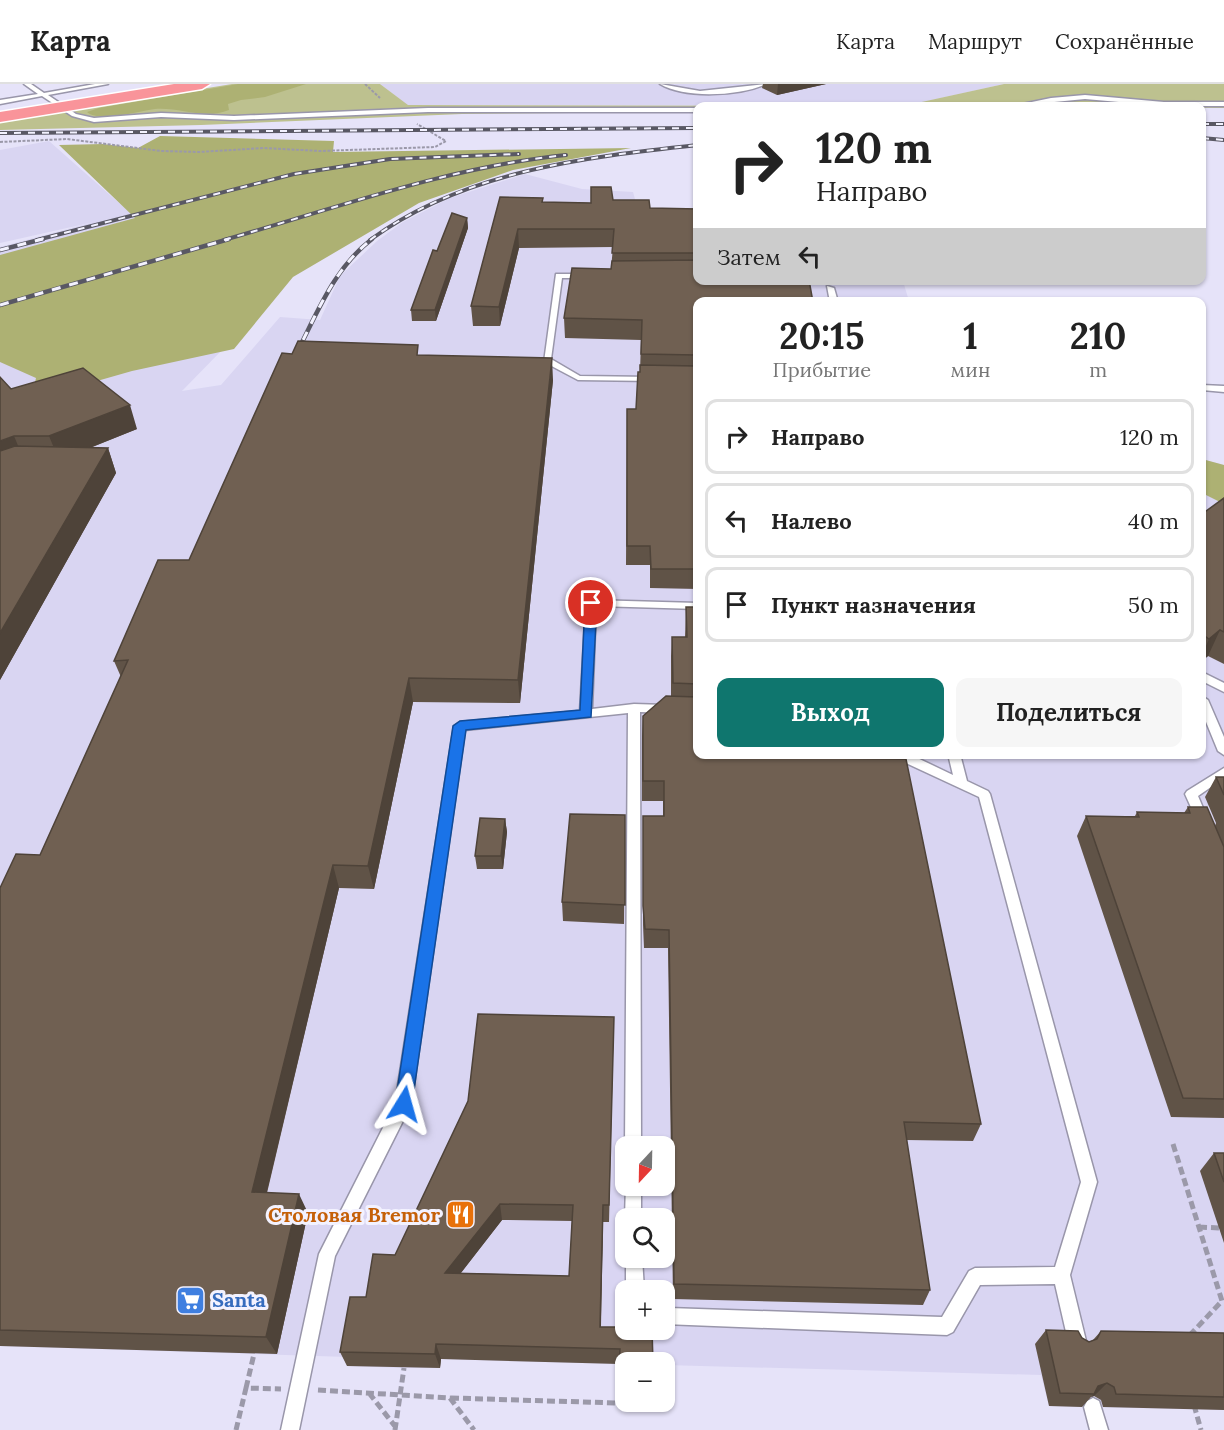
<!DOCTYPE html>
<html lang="ru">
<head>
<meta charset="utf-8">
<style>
	body { margin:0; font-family:Lora,serif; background:#f6f6f6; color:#222; height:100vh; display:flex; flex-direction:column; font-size:22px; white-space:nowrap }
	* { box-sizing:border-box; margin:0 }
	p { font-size:20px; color:#767676 }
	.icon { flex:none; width:33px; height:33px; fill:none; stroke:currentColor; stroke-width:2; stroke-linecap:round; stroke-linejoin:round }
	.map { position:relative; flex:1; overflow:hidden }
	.drawer { position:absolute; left:693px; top:213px; width:513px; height:462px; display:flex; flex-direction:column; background:#fff; border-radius:12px; box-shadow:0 2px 4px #0004 }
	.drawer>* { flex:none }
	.top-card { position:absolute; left:693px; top:18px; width:513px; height:183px; border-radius:12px; box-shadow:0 2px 4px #0004; background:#fff; color:#222; overflow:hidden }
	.needle { width:39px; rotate:202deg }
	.tools { position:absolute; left:615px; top:1052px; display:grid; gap:12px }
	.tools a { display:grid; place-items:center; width:60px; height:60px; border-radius:12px; background:#fff; box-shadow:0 2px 4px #0004; font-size:30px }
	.pin { position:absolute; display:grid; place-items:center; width:51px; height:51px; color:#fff; margin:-26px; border:3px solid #fff; border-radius:50%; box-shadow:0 2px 6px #0007 }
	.me { position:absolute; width:66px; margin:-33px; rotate:8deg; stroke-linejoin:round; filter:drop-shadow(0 0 4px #0008) }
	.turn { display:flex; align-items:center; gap:21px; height:126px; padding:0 24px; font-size:27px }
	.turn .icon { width:78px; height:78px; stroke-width:2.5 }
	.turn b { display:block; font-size:42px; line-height:51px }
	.then { display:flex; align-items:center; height:57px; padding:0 24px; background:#0003; gap:12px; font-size:22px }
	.eta { display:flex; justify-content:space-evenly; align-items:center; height:102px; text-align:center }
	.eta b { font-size:36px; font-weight:700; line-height:42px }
	.button { display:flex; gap:12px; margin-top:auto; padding:12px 24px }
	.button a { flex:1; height:69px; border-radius:12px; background:#0f766e; color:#fff; font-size:24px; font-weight:700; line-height:69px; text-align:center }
	.button a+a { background:#f6f6f6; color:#222 }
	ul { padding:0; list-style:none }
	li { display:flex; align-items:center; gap:18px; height:75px; margin:0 12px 9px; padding:0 12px; border:3px solid #e0e0e0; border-radius:12px }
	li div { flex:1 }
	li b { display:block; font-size:22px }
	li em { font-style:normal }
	header { display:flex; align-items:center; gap:36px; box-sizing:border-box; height:84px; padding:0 30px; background:#fff; border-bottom:2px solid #e0e0e0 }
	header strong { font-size:28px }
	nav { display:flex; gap:33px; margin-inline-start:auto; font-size:21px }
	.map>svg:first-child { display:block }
	.built { fill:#d9d5f2; fill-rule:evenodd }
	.green { fill:#bdc18f }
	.forest { fill:#adb173 }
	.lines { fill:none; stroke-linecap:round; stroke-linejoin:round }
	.lane-casing { stroke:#9996aa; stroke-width:3 }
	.highway-casing { stroke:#fff; stroke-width:3 }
	.path-far1 { stroke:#9b99a9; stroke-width:2; stroke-dasharray:3 1.5; stroke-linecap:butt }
	.path { stroke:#9b99a9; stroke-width:5; stroke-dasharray:8 4; stroke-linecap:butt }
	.lane { fill:#fff; fill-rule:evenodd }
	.highway { fill:#f9949a; fill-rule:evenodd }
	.rail-far1-casing { stroke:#595864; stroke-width:4 }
	.rail-casing { stroke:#595864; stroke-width:4.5 }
	.rail-far1 { stroke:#f3f2ff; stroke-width:2; stroke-dasharray:7; stroke-linecap:butt }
	.rail { stroke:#f3f2ff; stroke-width:3; stroke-dasharray:9; stroke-linecap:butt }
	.wall { fill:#605347; fill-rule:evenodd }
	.shaded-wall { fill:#4e4339 }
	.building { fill:#706052; stroke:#4e4339; stroke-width:1.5; fill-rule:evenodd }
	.route { fill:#1a73e8; stroke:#114b97; stroke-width:1.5 }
	.labels { text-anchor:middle; stroke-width:6; stroke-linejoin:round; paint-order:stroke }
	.near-food-label { font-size:20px; font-weight:bold; fill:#c56008; stroke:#f3f2ff; text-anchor:end }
	.near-shop-label { font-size:20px; font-weight:bold; fill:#366cbe; stroke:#f3f2ff; text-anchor:start }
</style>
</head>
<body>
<header>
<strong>Карта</strong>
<nav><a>Карта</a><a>Маршрут</a><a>Сохранённые</a></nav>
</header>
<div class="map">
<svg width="1224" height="1346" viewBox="0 0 1224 1346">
	<rect width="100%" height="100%" fill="#e6e3f9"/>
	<path class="built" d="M380,0h624l-86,19 -51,3 -460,-1z
		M49,57l87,77 133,84 -87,89 39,-6 59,-68 40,3 20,-44 37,-35 26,-19 47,-24 75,-24 57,15 51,3 7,25 58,63 205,1 6,20 -211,1v452h504v-295l22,6v945l-175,-4 -8,-31 -376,-10 -1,-3h-38l-7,2 -178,-5 -1,9h-36l-56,-2v-9l-348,-11v-1099l94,-25 -94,21v-93zM626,1062h38v39h-38zM626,1134h38v39h-38zM626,1206h38v39h-38z"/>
	<path class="green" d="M232,0h148l28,21 459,1 50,-3 87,-19h220v24l-526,-2 -1,6 -235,2 -261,11 -201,5v-8z"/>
	<path class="forest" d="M238,0h68l-41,13 -24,3 -13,4 1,6c-25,10 -49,-3 -74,-1 -16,2 -55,14 -68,3l12,-4z
		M160,52l174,5 -1,11 298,-4 -118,22 -94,33 -126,74 -59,72 -102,22 -84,24 -15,-4 3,-13 -36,-16v-107l135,-37 -76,-73 44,-1 35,4z
		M1202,375l22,6v39l-22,-11z"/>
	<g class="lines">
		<defs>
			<path id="lane" d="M24,0h7l13,9 51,-9h13l-60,11 28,19 18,4 67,-5 73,3 194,-8h270v4h-270l-194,8 -73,-3 -67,5 -22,-6 -30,-20 -42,8v-4l38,-6z
				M660,0l40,7 66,-7c-26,12 -81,15 -106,0z
				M1085,11l79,7h60v4h-60l-79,-7 -72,7 38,-8z
				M556,190h29l4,2 -4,2h-23l-11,81 29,17 71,1 4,2 -1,2 -76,-1 -34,-18z
				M827,202l7,2 4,14h-8z
				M1202,301l22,1v6l-22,-2z
				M591,516l107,3v6l-102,-3 -4,103 42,-5 64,2v8l-58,-2 1,434h-16l3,-433 -163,17 -54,375 -76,151 -36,174h-18l38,-176 76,-150 59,-378 6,-4 120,-11 6,-108z
				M1202,588l22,11v9l-22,-11z
				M1202,612l6,4 16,37v18l-6,-4 -16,-39z
				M891,670h18l44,21 -5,-21h12l7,27 21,10 2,3 107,388 -27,93 17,70 -3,6 -6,3 -6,-3 -3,-6 -14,-61 -75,1 -27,47 -6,3 -283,-11v-18l5,2 273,9 27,-46 6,-3 80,-1 26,-85 -102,-385 -86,-40z
				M1224,684v10l-26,18 11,26 -2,3h-8l-14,-31 2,-3z
				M626,1100l15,1v33h-15v2l-1,-2z
				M626,1173h16l2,33h-18z
				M1093,1314l6,3 9,29h-18l-6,-23 3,-6z"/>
			<path id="highway" d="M174,0h36l-8,5 -202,33v-10z"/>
		</defs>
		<use href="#lane" class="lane-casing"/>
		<use href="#highway" class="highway-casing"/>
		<path class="path-far1" d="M365,0l15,14
			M0,58l67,-3 94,12 38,1 65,-4 56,3 115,-4 11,-6 -29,-17"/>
		<path class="path" d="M1173,1060l49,157 -32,34
			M1199,1143l20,1
			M246,1304l8,-34
			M318,1306l132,8 24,32
			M369,1309l29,37
			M451,1314l199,6
			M1194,1321l7,25
			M236,1346l10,-42 35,1
			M395,1346l9,-62"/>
		<use href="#lane" class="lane"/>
		<use href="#highway" class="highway"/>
		<defs>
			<path id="rail-far1" d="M1202,40h22
				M0,49l698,-5
				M1202,54l22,2
				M37,156l257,-66 96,-15 129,-5
				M224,156c112,-32 225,-73 342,-85
				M370,156c94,-69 215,-83 328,-95"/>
			<path id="rail" d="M0,166l43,-11
				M0,221l229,-66
				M295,272c22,-42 38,-87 77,-117"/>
		</defs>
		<use href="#rail-far1" class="rail-far1-casing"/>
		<use href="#rail" class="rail-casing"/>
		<use href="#rail-far1" class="rail-far1"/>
		<use href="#rail" class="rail"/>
	</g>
	<path class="wall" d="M763,0h63l-49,11 -15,-7z
		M500,113l43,1v4l48,1 22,-3 37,8 48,1v132h-3v25l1,10h2v213l-48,-1v-23h-24l1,-156h9l4,-37 1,-32 -76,-2 -1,-20 47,-49 2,-22 -94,1 -19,78h-27l-2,-20z
		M467,134l1,10 -32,93h-24l-1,-11 26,-59z
		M420,272l133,24 -33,323 -107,-1 -39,187 -35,-1 -72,305 41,20 -31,141 -277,-8v-458l40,-33 81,-178 -7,-16 75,-101z
		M11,305l126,40 -47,19h18l8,25 -116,207z
		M1224,415v165l-16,-8 -6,5v-147z
		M686,523h12v147l122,4 161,366 -8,17 -67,-1 24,150 -7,15 -250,-6 -5,-351h-24l-1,-23v-109h20v-15h-21v-65l1,-20 28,-20v-40l1,-19h13z
		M1216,693h8v341l-53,-1 -94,-281 9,-20h49l2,-4 47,1 4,-6 27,19 1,-3 -11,-26z
		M625,731l-1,109 -61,-3 -1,-19z
		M505,735l2,13 -4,37h-26l-2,-13z
		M614,933l-5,205h-6l-2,105h25v55h-7v-18l-178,-5 -1,9 -93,-2 -7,-14 26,-55 29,-42zM502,1136l70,1 -3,55 -108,-3z
		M1214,1069h10v90l-24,-72z
		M1046,1246l43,12 4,-2 8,-9 123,2v77l-121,-3 -2,-7 -7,-4 -3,1 -9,10 -33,-1 -14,-62z"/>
	<path class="shaded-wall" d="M778,0h48l-49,11z
		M467,134l1,10 -32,93 -1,-11z
		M518,145l1,19 -19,78 -1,-19z
		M552,274l1,22 -33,323 -2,-23z
		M130,321l7,24 -78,31 -10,-24z
		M14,352l10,24 -24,9v-28z
		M108,364l8,25 -116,207v-47z
		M1220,546l-12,26 -6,5v-6l7,-16z
		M409,594l4,24 -39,187 -6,-23z
		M505,735l2,13 -4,37 -2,-13z
		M333,781l6,23 -77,324 -10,-20z
		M299,1110l9,19 -31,141 -11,-17z
		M500,1120l2,16 -53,68 -4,-15z
		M603,1121v17l-3,119v-14z
		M436,1260l5,15 -1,9 -5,-14z
		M1107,1299l-13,13 -3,1 3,-3 4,-8z"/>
	<path class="building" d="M591,103h20l2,13h36l1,8 48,1v44h-86l2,-24h-96l-19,78 -28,-1 29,-109 43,1 -1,4 49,1z
		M452,129l15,5 -32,92h-24l22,-60 4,1z
		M698,176v20h111l4,22h-115v19h-3l1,34 -55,-1 1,-34 -78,-2 8,-50 39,1 1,-8z
		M298,257l120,4 -1,10 135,3 -34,322 -109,-2 -41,188 -35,-1 -81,327 47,2 -33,143 -266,-7v-442l16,-34 24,1 88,-195 -14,1 44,-101h31l93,-207 10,1z
		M640,281l56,1v10h2v193h-47l-1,-23h-23v-137h9l2,-37h2z
		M83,284l47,37 -81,31h-35l-14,5v-64l11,12z
		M15,362l93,2 -108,185v-182z
		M1224,414v134l-4,-2 -11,9 -7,-5v-120z
		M686,523h12v77l-25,-1 -1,-46h15z
		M666,612l32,1v57h122v4l86,1 75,365 -77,-2 26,168 -256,-6 -5,-354 -24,-1 -2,-23v-90h21v-35h-21v-65z
		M1216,693h8v18z
		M1188,723h19l17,40v252l-41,-1 -97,-282 53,1 -2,-5 53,1z
		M570,730l55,1v90l-63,-3z
		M480,734l25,1 -4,37h-26z
		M478,930l136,3 -5,188h-6l-3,122h26v2h26l1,33h-27v6h-7l1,-19 -184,-5 -1,10 -95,-2 10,-55h16l7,-43 22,1 73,-154zM500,1120l73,1 -4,71 -124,-3z
		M1214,1069h10v29z
		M1046,1246l32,1 4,7 7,4 8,-3 4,-8 123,2v64l-108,-3 -2,-7 -7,-4 -9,3 -4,8 -34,-1z"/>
	<path class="route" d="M591,516l6,3 -6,114 -125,13 -54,374 -2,6 -6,3 -7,-3 -2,-6 58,-378 7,-5 120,-11 5,-107z"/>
	<defs>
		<symbol id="restaurant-square" viewBox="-11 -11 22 22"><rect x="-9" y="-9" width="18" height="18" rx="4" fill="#e8710a" stroke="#f3f2ff"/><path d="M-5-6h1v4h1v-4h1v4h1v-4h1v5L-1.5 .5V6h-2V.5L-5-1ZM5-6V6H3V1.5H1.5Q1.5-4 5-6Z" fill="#fff"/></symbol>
		<symbol id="supermarket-square" viewBox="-11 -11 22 22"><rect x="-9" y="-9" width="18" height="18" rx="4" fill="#3f7fe0" stroke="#f3f2ff"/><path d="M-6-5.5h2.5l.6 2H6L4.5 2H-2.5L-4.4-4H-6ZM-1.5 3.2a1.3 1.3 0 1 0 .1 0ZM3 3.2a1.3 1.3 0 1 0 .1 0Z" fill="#fff"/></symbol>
	</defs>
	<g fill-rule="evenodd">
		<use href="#restaurant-square" x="444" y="1114" width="33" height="33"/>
		<use href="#supermarket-square" x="174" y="1200" width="33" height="33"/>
	</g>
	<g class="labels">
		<g class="near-food-label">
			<text x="440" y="1138">Столовая Bremor</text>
		</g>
		<g class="near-shop-label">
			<text x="212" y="1223">Santa</text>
		</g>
	</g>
</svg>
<div class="tools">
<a><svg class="needle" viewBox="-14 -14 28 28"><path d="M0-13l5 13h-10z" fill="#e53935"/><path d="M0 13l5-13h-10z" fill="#767676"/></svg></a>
<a><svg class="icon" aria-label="search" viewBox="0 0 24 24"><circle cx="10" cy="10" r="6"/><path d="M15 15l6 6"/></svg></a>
<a>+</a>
<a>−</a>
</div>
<div class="pin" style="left:591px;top:519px;background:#d93025"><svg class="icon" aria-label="arrive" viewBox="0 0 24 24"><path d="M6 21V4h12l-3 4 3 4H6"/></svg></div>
<svg class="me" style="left:404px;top:1020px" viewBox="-20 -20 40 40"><path d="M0-17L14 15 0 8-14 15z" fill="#1a73e8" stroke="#fff" stroke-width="4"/></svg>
<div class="top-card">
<div class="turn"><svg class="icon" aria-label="right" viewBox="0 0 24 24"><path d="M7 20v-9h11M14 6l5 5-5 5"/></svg><div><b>120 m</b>Направо</div></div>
<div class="then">Затем<svg class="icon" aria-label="left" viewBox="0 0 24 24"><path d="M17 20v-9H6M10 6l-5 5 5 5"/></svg></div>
</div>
<section class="drawer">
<div class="eta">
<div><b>20:15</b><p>Прибытие</p></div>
<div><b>1</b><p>мин</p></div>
<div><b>210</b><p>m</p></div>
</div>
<ul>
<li><svg class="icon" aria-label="right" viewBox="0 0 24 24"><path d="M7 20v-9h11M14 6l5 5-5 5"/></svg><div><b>Направо</b></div><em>120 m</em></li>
<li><svg class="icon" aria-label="left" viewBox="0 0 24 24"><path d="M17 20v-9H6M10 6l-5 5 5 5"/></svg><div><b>Налево</b></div><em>40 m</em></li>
<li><svg class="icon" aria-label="arrive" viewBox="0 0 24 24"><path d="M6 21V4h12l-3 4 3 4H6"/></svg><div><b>Пункт назначения</b></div><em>50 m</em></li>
</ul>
<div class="button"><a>Выход</a><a>Поделиться</a></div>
</section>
</div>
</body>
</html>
